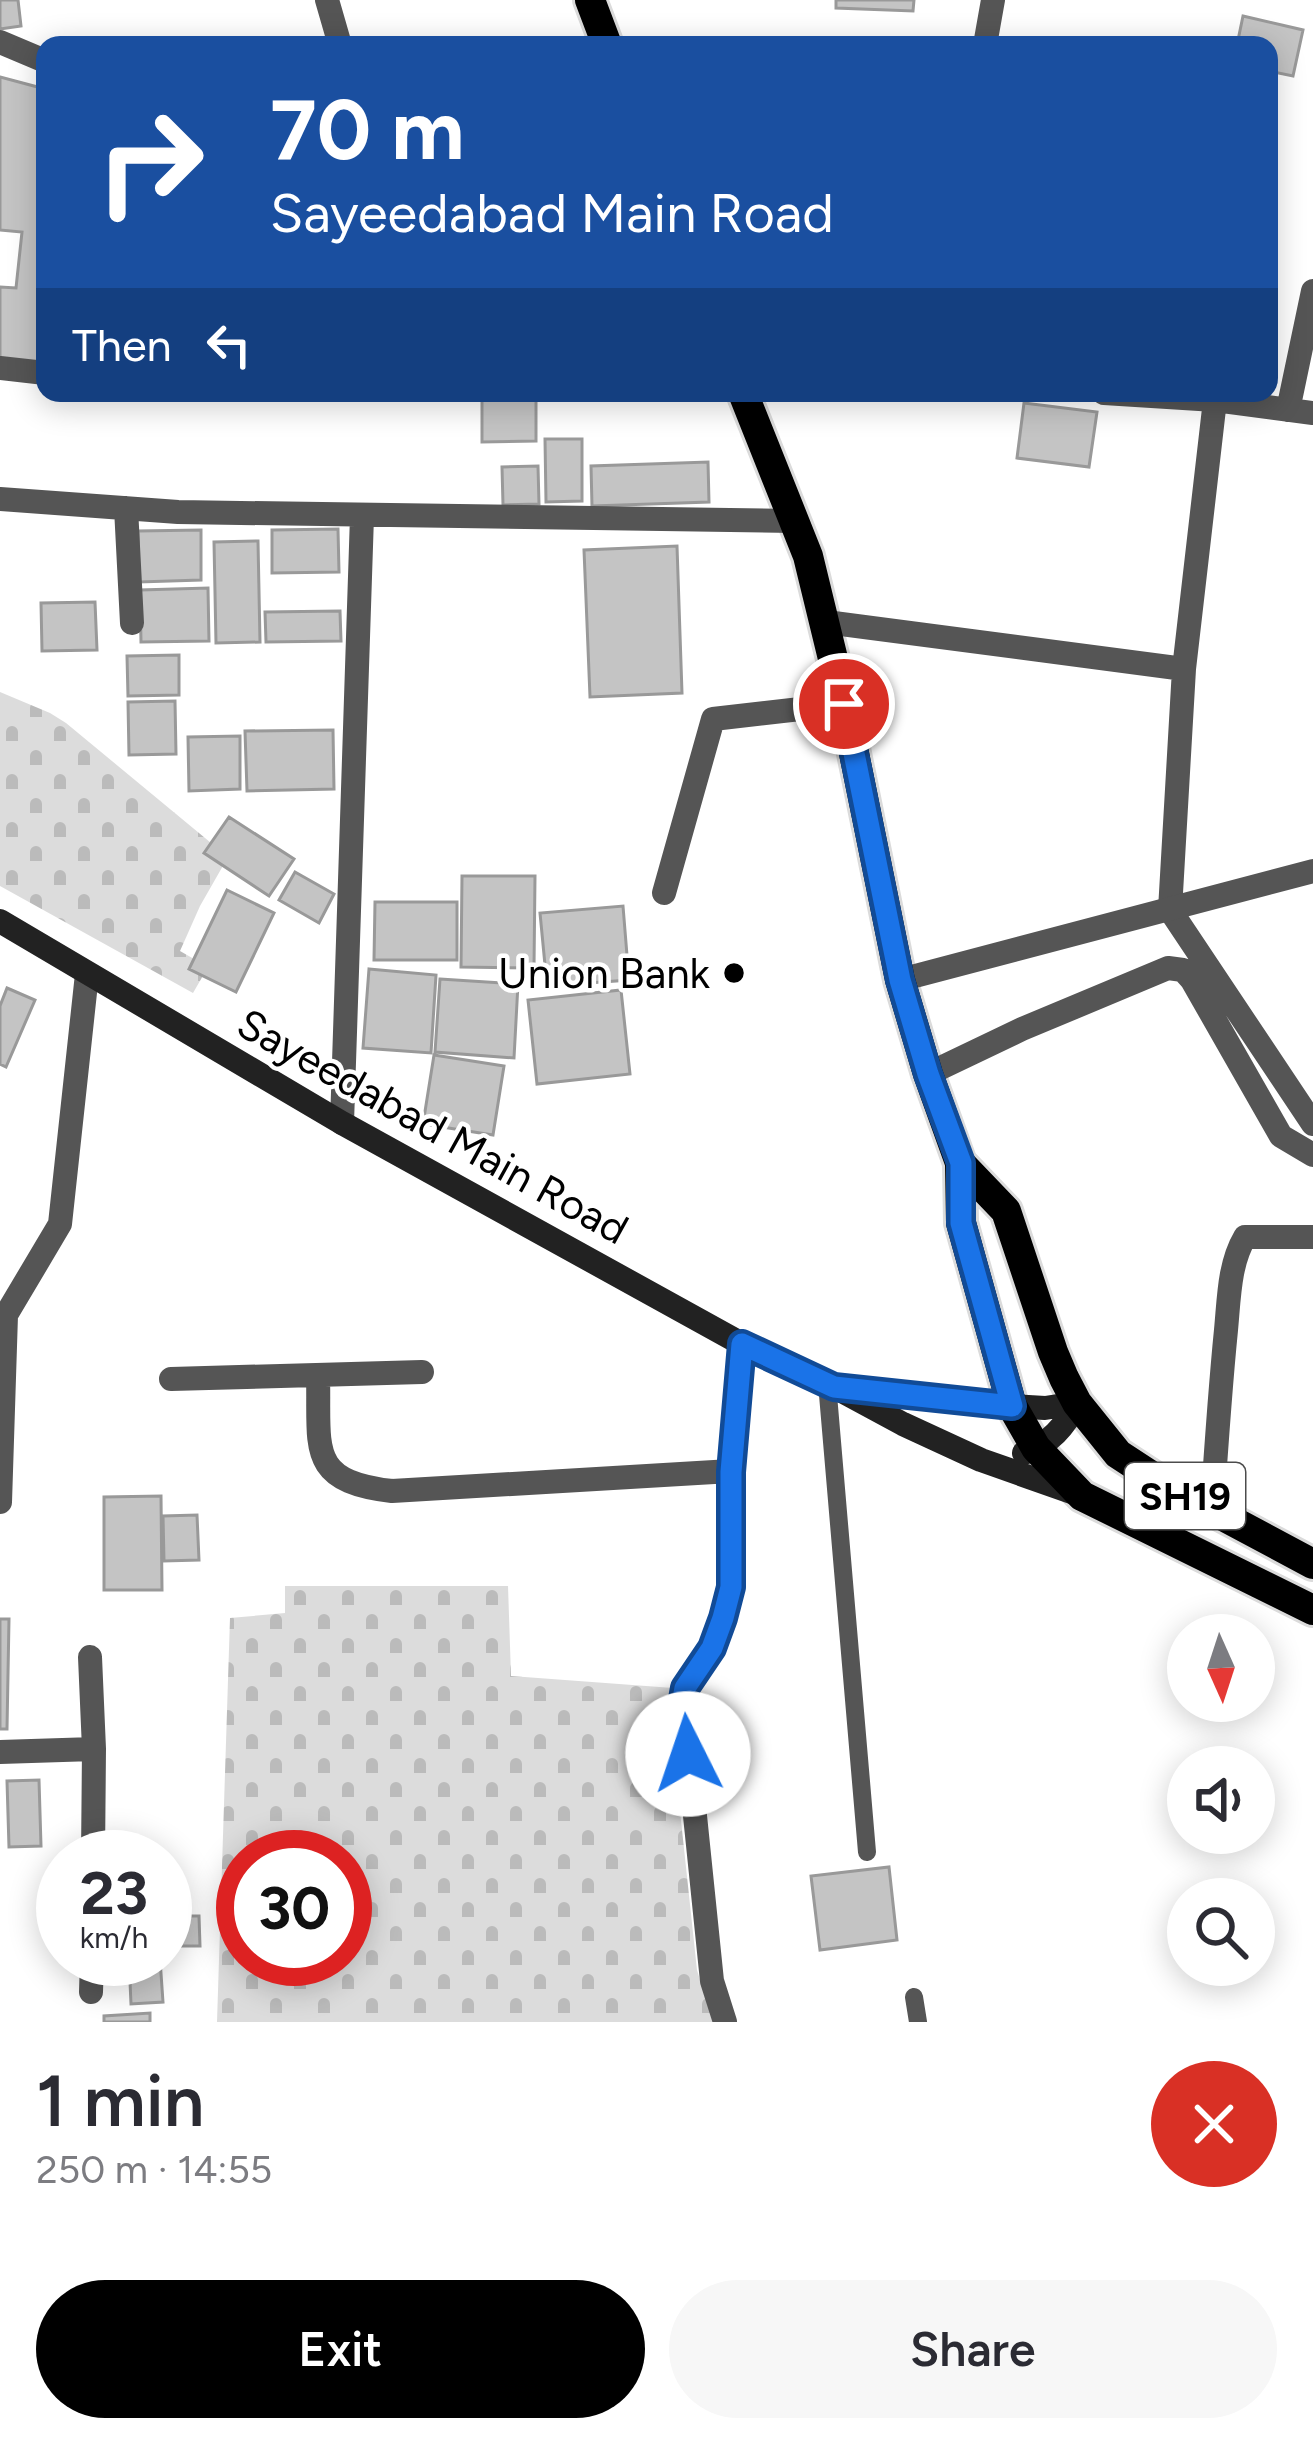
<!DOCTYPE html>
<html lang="en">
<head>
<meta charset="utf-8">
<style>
	body { margin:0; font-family:Figtree,sans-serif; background:#f7f7f7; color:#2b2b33; height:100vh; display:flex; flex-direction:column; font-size:45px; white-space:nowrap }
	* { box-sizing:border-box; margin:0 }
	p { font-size:39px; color:#7c7c81 }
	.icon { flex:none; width:66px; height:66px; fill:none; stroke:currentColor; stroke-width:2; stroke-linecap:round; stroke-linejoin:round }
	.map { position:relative; height:2022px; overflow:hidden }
	.panel { display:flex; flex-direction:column; background:#fff; flex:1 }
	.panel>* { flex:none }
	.top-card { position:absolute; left:36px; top:36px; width:1242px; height:366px; border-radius:24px; box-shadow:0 6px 30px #0003; background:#1a4fa0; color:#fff; overflow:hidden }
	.needle { width:78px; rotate:177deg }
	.controls { position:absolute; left:1167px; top:1614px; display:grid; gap:24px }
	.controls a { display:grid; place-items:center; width:108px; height:108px; border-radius:50%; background:#fff; box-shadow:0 6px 30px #0003; font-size:60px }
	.speed { position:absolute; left:36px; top:1830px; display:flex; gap:24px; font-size:60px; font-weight:700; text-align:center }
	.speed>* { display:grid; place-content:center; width:156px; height:156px; border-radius:50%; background:#fff; box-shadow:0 6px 30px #0003; line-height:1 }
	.speed small { font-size:30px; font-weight:400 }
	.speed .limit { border:18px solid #d22; background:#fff; color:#111 }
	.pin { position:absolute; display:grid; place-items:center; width:102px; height:102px; color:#fff; margin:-51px; border:6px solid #fff; border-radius:50%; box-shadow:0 3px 12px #0007 }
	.me { position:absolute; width:132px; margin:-66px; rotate:356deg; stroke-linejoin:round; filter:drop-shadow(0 0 9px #0008) }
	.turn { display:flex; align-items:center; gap:42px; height:252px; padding:0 36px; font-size:54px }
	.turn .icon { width:156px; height:156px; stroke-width:2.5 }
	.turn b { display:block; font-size:84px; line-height:102px }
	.then { display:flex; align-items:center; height:114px; padding:0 36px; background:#0003; gap:24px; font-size:45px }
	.round { display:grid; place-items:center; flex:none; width:126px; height:126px; border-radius:63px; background:#f7f7f7 }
	.headline { display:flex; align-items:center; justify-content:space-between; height:204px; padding:0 36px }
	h1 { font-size:72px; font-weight:600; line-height:90px }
	.cta { display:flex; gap:24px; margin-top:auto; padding:24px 36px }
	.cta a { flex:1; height:138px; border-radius:72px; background:#000; color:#fff; font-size:48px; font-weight:600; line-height:138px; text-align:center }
	.cta a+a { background:#f7f7f7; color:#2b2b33 }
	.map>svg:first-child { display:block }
	.cemetery { fill:url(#cemetery-stones); fill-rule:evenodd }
	.building { fill:#c4c4c4; stroke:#999; stroke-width:3 }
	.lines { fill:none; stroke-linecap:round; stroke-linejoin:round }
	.primary-casing { stroke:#dbdbdb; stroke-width:36 }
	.service { stroke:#555; stroke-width:18 }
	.minor { stroke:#555; stroke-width:24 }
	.tertiary { stroke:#555; stroke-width:24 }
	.secondary { stroke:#222; stroke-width:24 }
	.primary { stroke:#000; stroke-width:30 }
	.route-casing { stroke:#114b97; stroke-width:30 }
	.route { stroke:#1a73e8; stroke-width:21 }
	.poi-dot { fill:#000; stroke:#fff; stroke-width:4.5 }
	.labels { text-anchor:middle; stroke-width:9; stroke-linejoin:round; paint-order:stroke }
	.shield { fill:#fff; stroke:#4c4c4c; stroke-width:3 }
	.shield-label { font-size:39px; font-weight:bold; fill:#000 }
	.poi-label { font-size:42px; fill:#000; stroke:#fff; text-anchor:end }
	.street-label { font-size:42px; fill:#000; stroke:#fff }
</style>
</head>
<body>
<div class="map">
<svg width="1313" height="2022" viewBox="0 0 1313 2022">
	<defs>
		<pattern id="cemetery-stones" width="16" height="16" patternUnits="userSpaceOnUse" patternTransform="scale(3)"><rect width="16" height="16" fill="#dcdcdc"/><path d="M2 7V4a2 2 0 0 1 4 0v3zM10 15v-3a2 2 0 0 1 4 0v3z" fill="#bbb"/></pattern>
	</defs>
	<rect width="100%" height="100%" fill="#fff"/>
	<path class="cemetery" d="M0,692l50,21 16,10 162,134 -28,49 -20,45 28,16 -15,26 -193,-107z
		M285,1586h223l3,90 162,12 -2,39 26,243 16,52h-496l13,-404 55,-5zM243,1857h102v102h-102z"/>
	<path class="building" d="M0,0h18l3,26 -21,3z
		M836,0h78l-1,11 -77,-3z
		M1243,16l60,14 -10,46 -24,-5v-26h-32z
		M0,77l45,12 -3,58 3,1v221l-45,-8v-74l16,1 6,-56 -22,-2z
		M482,400h54v41l-54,1z
		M1024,403l73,9 -8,55 -72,-9z
		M545,439h37v62l-36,1z
		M708,462l1,40 -117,4 -1,-40z
		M538,466l1,38 -36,1 -1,-38z
		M338,529l1,43 -67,1v-43z
		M201,530v50l-62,2 -1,-51z
		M258,541l2,101 -44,1 -2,-101z
		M677,546l5,147 -92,4 -6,-147z
		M208,588l1,53 -68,1 -1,-52z
		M95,602l2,48 -55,1 -1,-48z
		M340,611l1,30 -75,1 -1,-30z
		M179,655v40l-51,1 -1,-40z
		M175,701l1,53 -47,1 -1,-53z
		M333,730l1,59 -87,2 -2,-60z
		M240,736v53l-51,2 -1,-54z
		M229,817l65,42 -25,37 -65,-43z
		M295,872l39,22 -15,29 -40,-23z
		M462,876h73l-1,92 -73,-1z
		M227,890l47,23 -38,79 -47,-23z
		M375,902h82v58h-83z
		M623,906l6,74 -82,6 -7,-73z
		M369,969l67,6 -5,78 -68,-5z
		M440,979l78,5 -4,74 -79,-6z
		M7,988l28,12 -29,67 -6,-3v-58z
		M621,990l9,84 -93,10 -9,-84z
		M434,1055l70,11 -11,69 -70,-11z
		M161,1496l1,94h-58v-93z
		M197,1515l2,45 -35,1 -1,-45z
		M0,1619h9l-2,110h-7z
		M39,1780l2,66 -32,1 -2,-66z
		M889,1867l8,73 -77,10 -9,-74z
		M165,1916h34l1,30h-35z
		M129,1959h31l3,43 -32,2z
		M150,2013v9h-46v-6z"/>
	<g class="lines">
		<defs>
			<path id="primary" d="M590,0l17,45
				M743,393l65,163 36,148 56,276 28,94 32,89 1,60 51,183 24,42 46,48 231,114
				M960,1163l46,48 47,141 11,26 13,25 41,51 49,32 146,78"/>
		</defs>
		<use href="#primary" class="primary-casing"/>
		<path class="service" d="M827,1383l40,469
			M914,1997l4,25"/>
		<path class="minor" d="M327,0l13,45
			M0,42l45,19
			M985,45l8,-45
			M0,368l45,5
			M1104,393l111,7 98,13
			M1215,400l-31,269 -14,241 143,214
			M1288,410l25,-119
			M0,499l178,13 616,9
			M126,508l6,115
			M826,622l358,47
			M664,893l49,-174 131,-15
			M928,1074l94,-45 146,-61 15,2 9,10 89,156 32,19
			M342,1123l20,-607
			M318,1375c2,73 -12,106 74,116l339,-20
			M171,1379l251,-7
			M0,1502l6,-187 54,-91 27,-250
			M1212,1510c4,-60 8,-120 14,-180 3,-31 3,-66 19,-93h68
			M90,1657l4,92 -1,108
			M0,1752l94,-3
			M91,1992l1,-33
			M725,2022l-13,-41 -29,-282 8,-24 21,-27 11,-29 8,-32v-116l11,-127"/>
		<path class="tertiary" d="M900,980l413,-109"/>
		<path class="secondary" d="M0,921l342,202 400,221 85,39 76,41 78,36 96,34
			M849,1389l163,17 33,2 32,-5
			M1024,1453c26,-9 41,-27 53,-50"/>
		<use href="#primary" class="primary"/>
	</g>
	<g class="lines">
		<defs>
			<path id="route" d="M688,1754l-5,-55 2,-11 27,-40 11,-30 8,-31v-115l11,-128 92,43 178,19 -51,-183v-60l-33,-89 -28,-94 -56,-276"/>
		</defs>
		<use href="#route" class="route-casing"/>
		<use href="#route" class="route"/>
	</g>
	<circle class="poi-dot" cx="734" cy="973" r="12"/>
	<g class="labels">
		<rect class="shield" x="1125" y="1463" width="120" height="66" rx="9"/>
		<g class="shield-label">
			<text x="1185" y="1510">SH19</text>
		</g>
		<g class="poi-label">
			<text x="710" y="988">Union Bank</text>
		</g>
		<g class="street-label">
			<text transform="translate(433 1126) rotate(29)" y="15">Sayeedabad Main Road</text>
		</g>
	</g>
</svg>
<div class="controls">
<a><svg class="needle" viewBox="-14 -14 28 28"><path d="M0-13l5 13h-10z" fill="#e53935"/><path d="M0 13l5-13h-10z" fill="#7c7c81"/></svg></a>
<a><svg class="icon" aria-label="sound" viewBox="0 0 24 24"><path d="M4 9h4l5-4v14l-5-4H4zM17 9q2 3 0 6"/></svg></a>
<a><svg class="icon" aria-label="search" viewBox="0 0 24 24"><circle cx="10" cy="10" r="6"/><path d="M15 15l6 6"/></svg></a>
</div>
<div class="speed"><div>23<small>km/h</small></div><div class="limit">30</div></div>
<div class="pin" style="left:844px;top:704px;background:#d93025"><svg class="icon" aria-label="arrive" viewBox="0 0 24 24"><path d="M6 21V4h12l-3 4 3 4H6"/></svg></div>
<svg class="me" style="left:688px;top:1754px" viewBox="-20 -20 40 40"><circle r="19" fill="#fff"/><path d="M0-13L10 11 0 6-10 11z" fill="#1a73e8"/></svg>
<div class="top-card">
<div class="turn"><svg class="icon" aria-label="right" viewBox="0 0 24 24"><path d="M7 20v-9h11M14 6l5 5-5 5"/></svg><div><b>70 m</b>Sayeedabad Main Road</div></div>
<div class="then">Then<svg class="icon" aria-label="left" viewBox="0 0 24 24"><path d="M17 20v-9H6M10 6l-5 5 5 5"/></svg></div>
</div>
</div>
<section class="panel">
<div class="headline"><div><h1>1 min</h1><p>250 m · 14:55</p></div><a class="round" style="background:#d93025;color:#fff"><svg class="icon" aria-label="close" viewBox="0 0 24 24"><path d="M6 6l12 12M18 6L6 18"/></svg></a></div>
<div class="cta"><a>Exit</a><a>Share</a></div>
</section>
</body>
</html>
